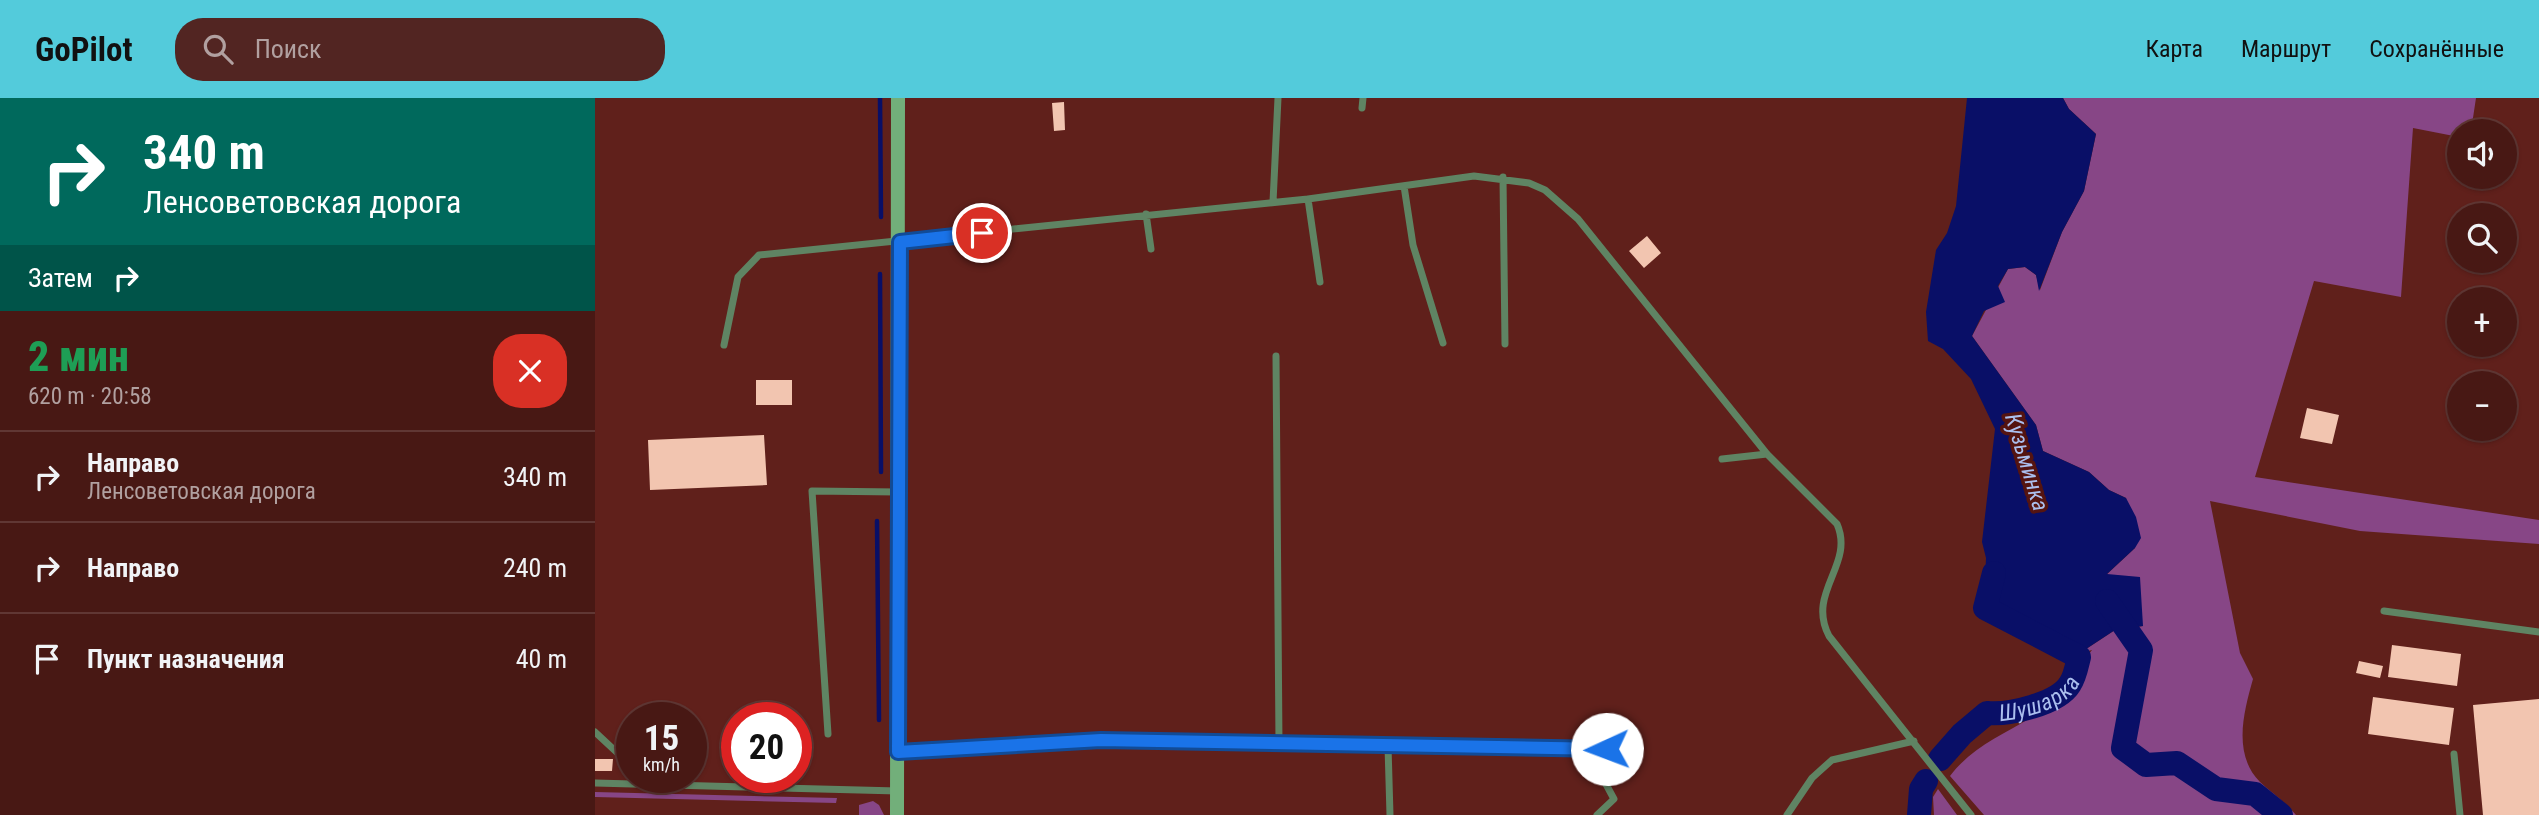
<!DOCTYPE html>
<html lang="ru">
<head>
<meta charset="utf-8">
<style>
	body { margin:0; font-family:"Roboto Condensed",sans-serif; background:#522522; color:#f1f3f6; height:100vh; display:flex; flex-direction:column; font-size:26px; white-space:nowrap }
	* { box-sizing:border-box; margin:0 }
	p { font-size:23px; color:#b1a0a0 }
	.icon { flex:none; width:38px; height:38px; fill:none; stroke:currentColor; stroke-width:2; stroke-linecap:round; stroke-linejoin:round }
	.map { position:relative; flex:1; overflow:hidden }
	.details { display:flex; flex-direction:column; background:#481814; width:595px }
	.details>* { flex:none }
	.guide { background:#00695c; color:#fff; overflow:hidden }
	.buttons { position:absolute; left:1852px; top:21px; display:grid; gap:14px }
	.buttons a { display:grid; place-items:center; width:70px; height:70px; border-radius:50%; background:#481814; box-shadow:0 2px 5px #0004,0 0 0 2px #603734; font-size:35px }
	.speed { position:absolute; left:21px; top:604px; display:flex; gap:14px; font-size:35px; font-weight:700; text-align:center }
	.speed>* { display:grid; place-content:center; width:91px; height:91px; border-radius:50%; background:#481814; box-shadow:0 2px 5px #0004,0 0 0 2px #603734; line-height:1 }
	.speed small { font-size:18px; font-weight:400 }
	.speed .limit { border:10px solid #d22; background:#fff; color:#111 }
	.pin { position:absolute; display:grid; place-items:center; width:60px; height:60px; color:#fff; margin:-30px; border:4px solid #fff; border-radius:50%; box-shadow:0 2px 7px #0007 }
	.me { position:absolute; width:77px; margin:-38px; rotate:268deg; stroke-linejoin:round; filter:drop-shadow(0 0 5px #0008) }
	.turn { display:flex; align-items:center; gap:24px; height:147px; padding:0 28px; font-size:32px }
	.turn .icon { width:91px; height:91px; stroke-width:2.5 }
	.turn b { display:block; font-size:49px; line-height:60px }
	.then { display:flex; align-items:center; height:66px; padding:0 28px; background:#0003; gap:14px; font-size:26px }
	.round { display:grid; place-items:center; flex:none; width:74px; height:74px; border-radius:28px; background:#522522 }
	.head { display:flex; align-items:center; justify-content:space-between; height:119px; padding:0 28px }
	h1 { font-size:42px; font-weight:800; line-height:52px; color:#1e9e55 }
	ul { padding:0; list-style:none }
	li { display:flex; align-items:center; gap:21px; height:91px; padding:0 28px; border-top:2px solid #603734 }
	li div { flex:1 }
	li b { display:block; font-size:26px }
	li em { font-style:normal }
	header { display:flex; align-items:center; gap:42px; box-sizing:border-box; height:98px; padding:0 35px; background:#53cbdb; color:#111 }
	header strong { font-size:33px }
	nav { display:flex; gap:38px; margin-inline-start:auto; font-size:24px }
	.search { width:490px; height:63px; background:#522522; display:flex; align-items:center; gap:18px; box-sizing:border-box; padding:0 24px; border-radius:28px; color:#b1a0a0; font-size:26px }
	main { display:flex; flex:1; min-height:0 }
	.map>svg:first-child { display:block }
	.green { fill:#874686 }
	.water { fill:#090f67 }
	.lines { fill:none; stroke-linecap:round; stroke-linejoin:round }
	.stream { stroke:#090f67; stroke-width:4.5 }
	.river { stroke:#090f67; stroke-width:24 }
	.building { fill:#f2c5b0 }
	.lane { stroke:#5f8463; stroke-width:7 }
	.secondary { stroke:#72af7a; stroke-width:14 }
	.route-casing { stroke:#114b97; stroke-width:18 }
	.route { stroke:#1a73e8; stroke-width:12 }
	.labels { text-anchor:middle; stroke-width:7; stroke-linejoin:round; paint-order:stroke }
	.water-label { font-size:23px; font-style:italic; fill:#abbfee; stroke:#541411 }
</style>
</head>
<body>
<header>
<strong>GoPilot</strong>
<div class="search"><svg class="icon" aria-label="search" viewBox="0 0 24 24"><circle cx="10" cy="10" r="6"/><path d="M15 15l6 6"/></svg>Поиск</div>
<nav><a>Карта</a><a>Маршрут</a><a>Сохранённые</a></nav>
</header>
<main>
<section class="details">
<div class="guide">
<div class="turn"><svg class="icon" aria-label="right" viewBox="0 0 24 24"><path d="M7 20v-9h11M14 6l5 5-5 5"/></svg><div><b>340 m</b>Ленсоветовская дорога</div></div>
<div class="then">Затем<svg class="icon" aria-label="right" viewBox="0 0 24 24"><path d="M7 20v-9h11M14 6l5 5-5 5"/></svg></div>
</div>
<div class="head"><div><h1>2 мин</h1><p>620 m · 20:58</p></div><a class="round" style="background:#d93025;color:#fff"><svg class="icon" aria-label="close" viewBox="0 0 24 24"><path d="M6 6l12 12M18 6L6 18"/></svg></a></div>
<ul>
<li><svg class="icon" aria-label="right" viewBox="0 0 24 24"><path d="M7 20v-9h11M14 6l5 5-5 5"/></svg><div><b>Направо</b><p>Ленсоветовская дорога</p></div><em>340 m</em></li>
<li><svg class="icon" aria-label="right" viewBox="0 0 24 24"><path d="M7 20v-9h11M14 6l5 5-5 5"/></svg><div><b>Направо</b></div><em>240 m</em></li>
<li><svg class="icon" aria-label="arrive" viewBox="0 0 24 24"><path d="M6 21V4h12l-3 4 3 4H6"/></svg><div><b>Пункт назначения</b></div><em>40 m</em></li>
</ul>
</section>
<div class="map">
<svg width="1944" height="717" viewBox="0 0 1944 717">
	<rect width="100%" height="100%" fill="#60201b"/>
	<path class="green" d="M1468,0h413l-5,33h-12v6l-46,-9 -12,169 -87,-16 -59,196 284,43v24l-179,-13 -150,-30 30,152 13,26c-9,32 -21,75 7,103 12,11 25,20 36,33h-312l-34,-39c22,-29 51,-40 82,-59l-11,-15 23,-7 10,4 4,-10 8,-5 26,-34 -12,3 35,-23 28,-4 -37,-51 29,-27 -9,-50 -17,-8 -20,-18 -46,-21 -7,-26 -64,-89 36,-67 17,-2 11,8 4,15 22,-58 22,-41 12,-57 -27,-25z
		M1343,691l19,26h-23l-1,-18z
		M0,694l242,6 -1,5 -241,-6z
		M278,703l6,4 5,10h-25v-10z"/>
	<path class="water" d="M1372,0h96l6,11 27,25 -12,57 -22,41 -23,59 -3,-16 -11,-8 -17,2 -10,17 7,16 -21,9 -12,25 64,89 7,26 46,21 20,18 17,8 10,19 5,21 -6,10 -28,26 33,3 3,49 -28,4 -35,23 -96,-48 2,-47 -4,-16 13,-113 -24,-50 -28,-30 -15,-8 -2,-29 10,-62 11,-17 9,-27z"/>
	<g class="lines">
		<path class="stream" d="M285,0l1,119
			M285,176l1,198
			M282,423l2,199"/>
		<g class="river">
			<path d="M1512,503l34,49 -18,98 23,17 31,-2 39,26 39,5 26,21"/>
			<path id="s1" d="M1345,661l22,-25 25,-21c22,2 71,-9 83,-29 5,-7 7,-19 9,-27l-94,-49 9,-35"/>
			<path d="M1324,717l2,-26 5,-8"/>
		</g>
	</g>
	<path class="building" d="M469,4l1,28 -11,1 -2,-28z
		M1052,138l14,17 -17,15 -15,-17z
		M161,282h36v25h-36z
		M1712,310l32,7 -7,29 -32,-6z
		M169,337l3,50 -117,5 -2,-50z
		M1797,547l69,9 -4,32 -69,-9z
		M1764,563l24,5 -3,12 -24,-5z
		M1778,599l81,11 -5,37 -81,-11z
		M1944,601v116h-56l-10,-110z
		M0,661h18l-1,12h-17z"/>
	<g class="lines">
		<path class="lane" d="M767,10l1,-10
			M908,79l2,167
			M809,88l9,59 30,98
			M713,101l12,83
			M678,104l5,-104
			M551,116l5,35
			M129,247l14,-68 21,-22 549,-56 166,-23 55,7 16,7 33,29 189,235 70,70c18,41 -31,68 -8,112l142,179
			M681,258l3,388
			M1127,361l45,-5
			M1789,513l155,21
			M0,634l29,27 8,14
			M233,636l-16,-243 86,1
			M793,648l2,69
			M993,653l19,-2v-24
			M303,654l203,-12 487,11 26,48 -17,16
			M1859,656l6,61
			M0,685l303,8
			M1192,717l25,-37 20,-18 82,-19"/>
		<path class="secondary" d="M302,717l1,-717"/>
	</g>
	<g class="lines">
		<defs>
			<path id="route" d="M387,135l-82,9 -2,510 203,-12 506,9"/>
		</defs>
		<use href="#route" class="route-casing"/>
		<use href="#route" class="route"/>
	</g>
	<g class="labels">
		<g class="water-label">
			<text transform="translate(1432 364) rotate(73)" y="8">Кузьминка</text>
			<text dy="8" stroke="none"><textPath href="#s1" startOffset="121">Шушарка</textPath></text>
		</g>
	</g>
</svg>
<div class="buttons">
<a><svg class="icon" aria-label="sound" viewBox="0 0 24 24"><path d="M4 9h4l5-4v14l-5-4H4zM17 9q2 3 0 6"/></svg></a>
<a><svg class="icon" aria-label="search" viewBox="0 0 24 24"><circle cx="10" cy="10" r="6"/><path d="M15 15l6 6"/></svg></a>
<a>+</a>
<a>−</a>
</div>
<div class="speed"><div>15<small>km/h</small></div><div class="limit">20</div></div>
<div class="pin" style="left:387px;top:135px;background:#d93025"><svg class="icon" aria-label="arrive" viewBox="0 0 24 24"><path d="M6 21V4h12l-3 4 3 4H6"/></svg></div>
<svg class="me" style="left:1012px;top:651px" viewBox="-20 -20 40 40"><circle r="19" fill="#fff"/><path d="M0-13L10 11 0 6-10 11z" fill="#1a73e8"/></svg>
</div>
</main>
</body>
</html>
